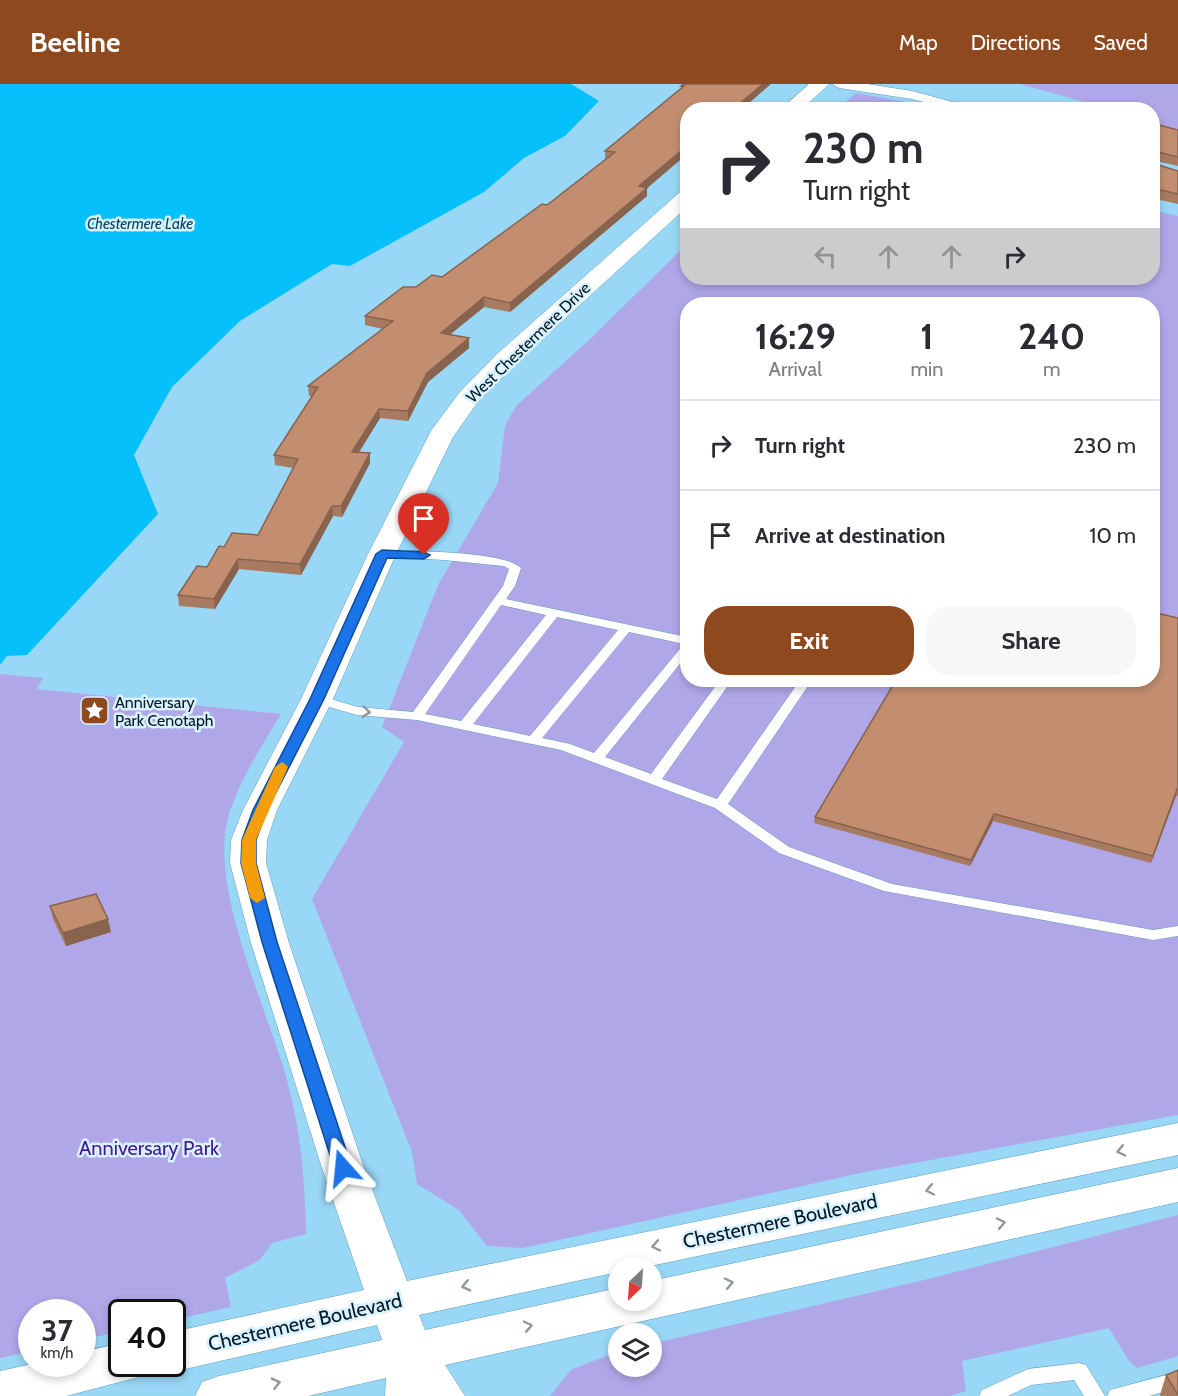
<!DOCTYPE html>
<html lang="en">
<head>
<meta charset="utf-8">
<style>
	body { margin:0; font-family:Cabin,sans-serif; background:#f7f7f7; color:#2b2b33; height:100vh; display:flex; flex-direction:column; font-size:22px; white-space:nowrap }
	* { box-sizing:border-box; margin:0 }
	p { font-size:20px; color:#7c7c81 }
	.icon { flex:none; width:33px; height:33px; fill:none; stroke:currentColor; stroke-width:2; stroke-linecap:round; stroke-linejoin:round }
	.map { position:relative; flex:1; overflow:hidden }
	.drawer { position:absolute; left:680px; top:213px; width:480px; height:390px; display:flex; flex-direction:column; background:#fff; border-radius:24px; box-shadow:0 3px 9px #0003 }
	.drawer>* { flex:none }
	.hud { position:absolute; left:680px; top:18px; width:480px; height:183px; border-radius:24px; box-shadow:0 3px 9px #0003; background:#fff; color:#2b2b33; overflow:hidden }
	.needle { width:39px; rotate:205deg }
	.fabs { position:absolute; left:608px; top:1173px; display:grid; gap:12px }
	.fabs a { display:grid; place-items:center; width:54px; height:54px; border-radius:50%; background:#fff; box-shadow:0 3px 9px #0003; font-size:30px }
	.speed { position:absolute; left:18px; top:1215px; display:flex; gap:12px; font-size:30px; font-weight:700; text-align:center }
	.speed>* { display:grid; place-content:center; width:78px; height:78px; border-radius:50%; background:#fff; box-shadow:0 3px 9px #0003; line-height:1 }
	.speed small { font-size:15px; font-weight:400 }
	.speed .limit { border:3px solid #111; border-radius:9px; background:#fff; color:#111 }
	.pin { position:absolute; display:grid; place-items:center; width:51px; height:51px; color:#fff; margin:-62px -26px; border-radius:50% 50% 50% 0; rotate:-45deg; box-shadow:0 0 6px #0007 }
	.pin .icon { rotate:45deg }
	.me { position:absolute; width:66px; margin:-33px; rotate:342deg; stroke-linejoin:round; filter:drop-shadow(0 0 4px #0008) }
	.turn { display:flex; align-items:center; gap:21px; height:126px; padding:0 24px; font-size:27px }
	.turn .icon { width:78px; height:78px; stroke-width:2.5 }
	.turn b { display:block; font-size:42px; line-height:51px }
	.lanes { display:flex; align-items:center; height:57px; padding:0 24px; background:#0003; justify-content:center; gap:30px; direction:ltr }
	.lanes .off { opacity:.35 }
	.eta { display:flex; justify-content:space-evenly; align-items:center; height:102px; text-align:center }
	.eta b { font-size:36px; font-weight:800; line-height:42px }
	.cta { display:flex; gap:12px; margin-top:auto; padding:12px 24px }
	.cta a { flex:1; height:69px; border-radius:24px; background:#8e4a1e; color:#fff; font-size:24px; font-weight:800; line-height:69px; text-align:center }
	.cta a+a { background:#f7f7f7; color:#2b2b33 }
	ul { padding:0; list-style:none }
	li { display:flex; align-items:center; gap:18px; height:90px; padding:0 24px; border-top:2px solid #e1e1e2 }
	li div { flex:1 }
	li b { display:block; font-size:22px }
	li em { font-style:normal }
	header { display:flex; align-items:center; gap:36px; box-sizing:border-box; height:84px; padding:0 30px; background:#8e4a1e; color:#fff }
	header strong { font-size:28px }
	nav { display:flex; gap:33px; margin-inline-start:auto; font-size:21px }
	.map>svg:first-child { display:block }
	.green { fill:#afa7e8; fill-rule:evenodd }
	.water { fill:#06c0fc }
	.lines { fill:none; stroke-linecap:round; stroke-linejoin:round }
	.lane-casing { stroke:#619ebc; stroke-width:1 }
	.street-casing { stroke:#619ebc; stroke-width:1 }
	.secondary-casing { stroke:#619ebc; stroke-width:1 }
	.lane { fill:#fff; fill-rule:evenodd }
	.street { fill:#fff; fill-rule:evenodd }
	.secondary { fill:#fff; fill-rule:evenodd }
	.wall { fill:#a87a60 }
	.shaded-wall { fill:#88634e }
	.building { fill:#c38e70; stroke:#88634e; stroke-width:1.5 }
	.oneway { stroke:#8d989c }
	.route { fill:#1a73e8; stroke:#114b97; stroke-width:1.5 }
	.slow { fill:#f59e0b }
	.labels { text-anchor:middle; stroke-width:5; stroke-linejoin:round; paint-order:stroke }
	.far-water-label { font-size:15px; font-style:italic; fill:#00435b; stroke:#daf2ff }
	.street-label { font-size:16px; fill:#011924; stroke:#daf2ff }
	.poi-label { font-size:16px; fill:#011924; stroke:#daf2ff; text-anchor:start }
	.near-park-label { font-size:20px; fill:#441a94; stroke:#daf2ff }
	.near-street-label { font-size:20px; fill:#011924; stroke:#daf2ff }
</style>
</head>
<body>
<header>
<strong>Beeline</strong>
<nav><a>Map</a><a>Directions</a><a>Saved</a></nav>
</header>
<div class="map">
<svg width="1178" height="1312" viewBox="0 0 1178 1312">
	<rect width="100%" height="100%" fill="#99d7f6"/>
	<path class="green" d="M1020,0h158v46l-26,-8v-12l-43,-1z
		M856,9l87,16h-105z
		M1152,126l26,6v899l-313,57 -342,76 -36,-2 -28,-36 -42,-26 -5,-32 -100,-253 92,-157 -22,-15 56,-142 60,-102 7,-57 11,-20 72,-65 99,-97v34h465zM687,220h465v376h-465z
		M0,590l43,4 -6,11 244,25c-18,30 -40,64 -51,97 -25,70 38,199 57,269 14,51 18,102 19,154l-34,9 -12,17 -35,18 6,29 -58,13 -1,-8h-50l-1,19 -38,9 -1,-28h-50l-1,39 -31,7z
		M1178,1131v141l-41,12 -8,-7 -20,-33 -147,33 4,30 -17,5h-399l21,-26 45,-18h2v14h33v-22l273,-64z"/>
	<path class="water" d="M0,0h571l28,17 -34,35 -41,22 -40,34 -134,74 -18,-2 -92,57 -68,66 -38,68 24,59 -131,141 -20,1 -7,9z"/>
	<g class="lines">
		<defs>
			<path id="lane" d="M382,466c27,1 123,1 139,18l-6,18 -9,13 181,38v18l-82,102 46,17 69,-94h12l-70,99 55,20 83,-119h12l-84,124 61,43 103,37 261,46 25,-4v10l-25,4 -269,-49 -105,-38 -64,-45 -154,-58 -144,-30 -60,-5 -45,-13 -2,-3 7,-4 41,12 55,5 90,-126 6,-17 -5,-3 -60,-6 -66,-4 -2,-2zM501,521l45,10 -85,106 -36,-7zM557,533l61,13 -88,106 -57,-12zM629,548l55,12 -90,109 -24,-9 -28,-6z
				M1079,1279l7,2 19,31h-21l-10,-16 -43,5 -23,11h-29l3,-6 46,-21z
				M1178,1288v16l-29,8h-42l3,-6 7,-2z"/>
			<path id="street" d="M832,0h35l45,7 70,19h-27l-43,-11 -73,-11z"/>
			<path id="secondary" d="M809,0h20l-28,26h-21z
				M687,106v17l-173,158 -37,38 -24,34 -57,117 -63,145 -56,111 -10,30 -1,23 23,80 75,225 43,113 771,-158v32l-537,113h-23v4l-199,43 6,15 193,-42v12h33v-19l527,-113v34l-733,163 20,31h-80l1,-18 -78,18h-113l7,-14 17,-6 163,-36 -5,-15 -205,47 -18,-8h18v-32l192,-42 -42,-122 -71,-225 -21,-80 1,-23 12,-30 58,-111 67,-145 63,-123 28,-38 37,-38 184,-163z
				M122,1259v21h23l-6,13 -73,19h-66v-25l32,-7h50v-12z"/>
		</defs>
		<use href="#lane" class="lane-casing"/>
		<use href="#street" class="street-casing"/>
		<use href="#secondary" class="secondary-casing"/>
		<use href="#lane" class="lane"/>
		<use href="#street" class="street"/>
		<use href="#secondary" class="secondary"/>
	</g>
	<path class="wall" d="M684,0l3,70 -40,34v8l-137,116 -26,-5 -34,27 19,14 -41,34 -20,39 -28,-3 -21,34 11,1v10l-28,54 -9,-1 -32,59 -62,-6 -24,40 -36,-3 -1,-11 29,-28 17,-20 34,-12 35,-67 -18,-3 -1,-10 38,-59h-3l-1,-10 75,-57 -18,-4v-9l51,-29 26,-10 105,-72 59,-46h-1v-8l76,-63v-2z
		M1152,39l26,7v36l-26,-6z
		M1152,79l26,8v33l-26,-6z
		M1178,534v178h-2l-25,67 -158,-42 -23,45 -156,-43 1,-6 80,-137h257z
		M50,822l61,26 -45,14 -13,-27z
		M1166,1291l12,21h-17l-1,-1z"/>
	<path class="shaded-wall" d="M763,0h8l-30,26h-9z
		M687,62v8l-48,41v-9z
		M647,104v8l-137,116v-9z
		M484,213v10l-43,35v-9z
		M469,254v10l-41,34 -20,39v-10l19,-38z
		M379,325l1,9 -27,44 -1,-10z
		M370,369v10l-28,54 -1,-11z
		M332,422l1,10 -32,59 -1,-11z
		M238,475l1,10 -24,40 -1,-10z
		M1177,705l-1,7 -25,67 2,-7z
		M994,730l-1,7 -23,45 1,-6z
		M108,835l3,13 -45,14 -3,-13z"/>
	<path class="building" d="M684,0h79l-31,26h-45v36l-48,40 8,2 -137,115 -26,-6 -43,36 28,5 -42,35 -19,38 -29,-2 -27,43 18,1 -29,53h-9l-32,58 -62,-5 -24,40 -36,-4 19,-29 10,1 12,-21 5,1 8,-14 26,2 40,-76 -24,-4 44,-68 -10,-1 85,-65 -28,-5 38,-29h13l16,-12 10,2 100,-73 5,1 68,-53 -10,-1 79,-65h-3z
		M1152,39l26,7v27l-24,-6 -2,1z
		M1152,79l26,8v23l-26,-6z
		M1152,528l26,6v172l-1,-1 -24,67 -159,-42 -23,46 -156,-43 81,-137h256z
		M96,810l12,25 -45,14 -13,-27z
		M1178,1286v25l-12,-20z"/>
	<defs><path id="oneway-chevron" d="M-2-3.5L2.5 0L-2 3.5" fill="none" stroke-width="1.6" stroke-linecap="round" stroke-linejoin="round" transform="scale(1.5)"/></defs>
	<g class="oneway">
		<use href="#oneway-chevron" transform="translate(366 628) rotate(6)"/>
		<use href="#oneway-chevron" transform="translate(1121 1067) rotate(168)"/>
		<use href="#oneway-chevron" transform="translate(930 1106) rotate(168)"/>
		<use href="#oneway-chevron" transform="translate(1001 1139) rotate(-12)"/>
		<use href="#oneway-chevron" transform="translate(656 1162) rotate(168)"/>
		<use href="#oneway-chevron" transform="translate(729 1199) rotate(-12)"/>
		<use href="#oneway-chevron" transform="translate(466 1202) rotate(167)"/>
		<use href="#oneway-chevron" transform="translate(528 1242) rotate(-12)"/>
		<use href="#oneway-chevron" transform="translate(276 1299) rotate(-13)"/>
	</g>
	<path class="route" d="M382,466l42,2 6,3 -6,4 -37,-1 -63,141 -57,111 -11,30v23l21,79 75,226 -3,5h-12l-3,-5 -72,-226 -21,-79 1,-23 11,-30 57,-111 66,-145z"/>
	<path class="slow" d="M282,678l6,5 -32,73v23l9,35 -8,5 -7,-5 -9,-35 1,-23 33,-73z"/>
	<defs>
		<symbol id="sight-square" viewBox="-11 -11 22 22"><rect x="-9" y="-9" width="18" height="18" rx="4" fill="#8e4a1e" stroke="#daf2ff"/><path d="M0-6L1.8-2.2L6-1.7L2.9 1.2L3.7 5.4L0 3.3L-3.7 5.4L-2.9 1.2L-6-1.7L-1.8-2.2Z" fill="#fff"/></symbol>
	</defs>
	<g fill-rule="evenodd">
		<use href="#sight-square" x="78" y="610" width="33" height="33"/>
	</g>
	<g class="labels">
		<g class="far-water-label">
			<text x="140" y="145">Chestermere Lake</text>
		</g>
		<g class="street-label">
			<text transform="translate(528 258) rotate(-44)" y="6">West Chestermere Drive</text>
		</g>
		<g class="poi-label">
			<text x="115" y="624">Anniversary<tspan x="115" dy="18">Park Cenotaph</tspan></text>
		</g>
		<g class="near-park-label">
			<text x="149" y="1071">Anniversary Park</text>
		</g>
		<g class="near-street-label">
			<text transform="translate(780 1137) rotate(-12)" y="7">Chestermere Boulevard</text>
			<text transform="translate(305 1238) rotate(-13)" y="7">Chestermere Boulevard</text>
		</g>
	</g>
</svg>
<div class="fabs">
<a><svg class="needle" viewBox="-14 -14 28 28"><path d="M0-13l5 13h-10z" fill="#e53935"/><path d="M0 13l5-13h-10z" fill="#7c7c81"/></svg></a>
<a><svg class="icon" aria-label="layers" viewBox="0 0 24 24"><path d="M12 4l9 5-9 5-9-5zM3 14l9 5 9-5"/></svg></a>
</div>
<div class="speed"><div>37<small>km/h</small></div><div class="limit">40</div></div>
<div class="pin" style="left:424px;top:471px;background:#d93025"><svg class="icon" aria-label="arrive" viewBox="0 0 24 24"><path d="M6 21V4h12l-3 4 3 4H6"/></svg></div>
<svg class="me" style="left:343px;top:1084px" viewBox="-20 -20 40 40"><path d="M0-17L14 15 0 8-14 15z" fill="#1a73e8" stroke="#fff" stroke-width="4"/></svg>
<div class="hud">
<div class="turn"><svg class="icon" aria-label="right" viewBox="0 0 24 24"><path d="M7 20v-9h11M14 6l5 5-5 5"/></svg><div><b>230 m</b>Turn right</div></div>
<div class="lanes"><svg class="icon off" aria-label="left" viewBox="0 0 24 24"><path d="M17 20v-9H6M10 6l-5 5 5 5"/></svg><svg class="icon off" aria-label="ahead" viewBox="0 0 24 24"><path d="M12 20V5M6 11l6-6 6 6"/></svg><svg class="icon off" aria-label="ahead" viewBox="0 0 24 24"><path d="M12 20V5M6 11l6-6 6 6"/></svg><svg class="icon" aria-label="right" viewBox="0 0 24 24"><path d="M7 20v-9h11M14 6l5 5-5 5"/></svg></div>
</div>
<section class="drawer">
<div class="eta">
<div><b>16:29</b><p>Arrival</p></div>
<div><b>1</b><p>min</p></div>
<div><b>240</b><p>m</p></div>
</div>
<ul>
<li><svg class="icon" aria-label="right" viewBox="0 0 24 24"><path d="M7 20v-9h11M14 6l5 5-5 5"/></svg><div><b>Turn right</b></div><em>230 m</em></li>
<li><svg class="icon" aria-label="arrive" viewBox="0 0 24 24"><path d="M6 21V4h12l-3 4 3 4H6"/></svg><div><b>Arrive at destination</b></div><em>10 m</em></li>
</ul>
<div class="cta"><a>Exit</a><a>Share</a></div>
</section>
</div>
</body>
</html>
